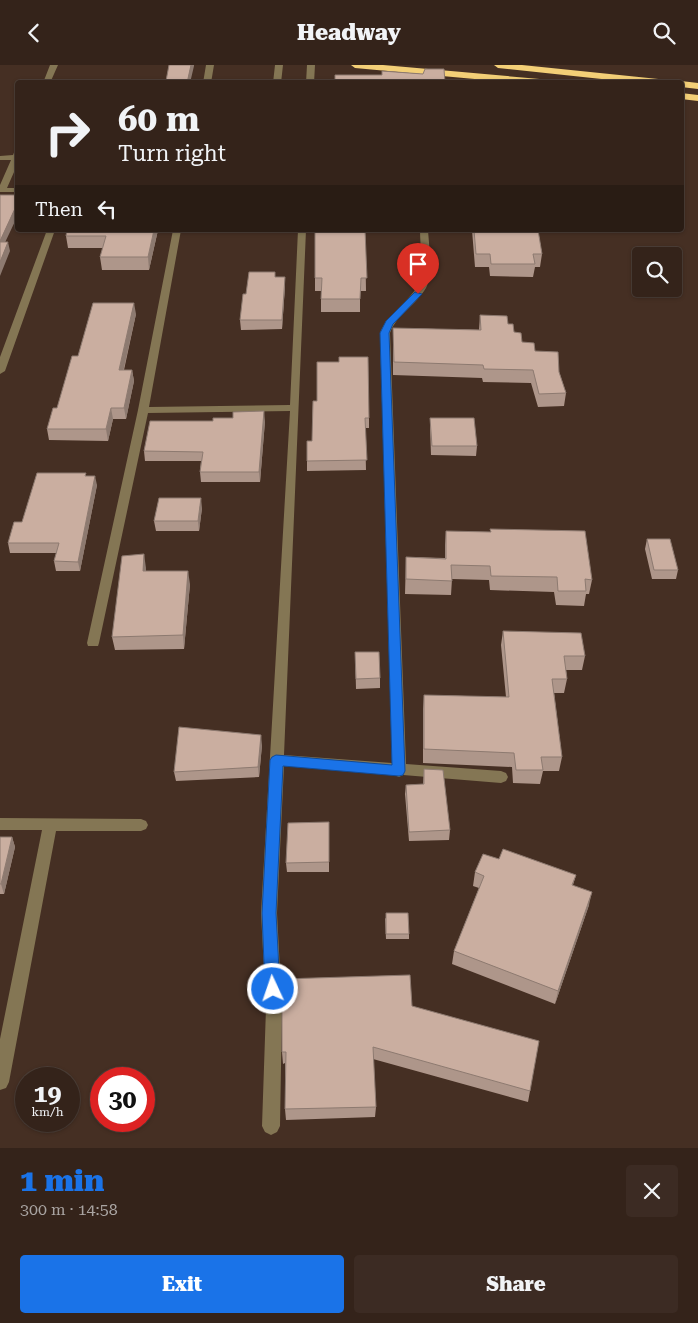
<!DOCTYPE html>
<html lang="en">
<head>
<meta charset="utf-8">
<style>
	body { margin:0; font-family:"Roboto Serif",serif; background:#3c2b23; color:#f1f3f6; height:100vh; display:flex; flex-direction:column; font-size:19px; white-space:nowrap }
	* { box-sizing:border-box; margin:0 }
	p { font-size:16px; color:#a9a4a2 }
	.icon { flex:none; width:28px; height:28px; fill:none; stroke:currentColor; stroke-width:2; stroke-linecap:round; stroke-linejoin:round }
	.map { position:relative; height:1083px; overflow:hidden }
	.side { display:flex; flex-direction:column; background:#34231a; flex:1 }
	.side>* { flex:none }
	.banner { position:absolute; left:15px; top:15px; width:669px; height:152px; border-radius:5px; box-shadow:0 1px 4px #0004,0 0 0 1px #4e4039; background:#34231a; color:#f1f3f6; overflow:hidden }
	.buttons { position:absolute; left:632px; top:182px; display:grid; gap:10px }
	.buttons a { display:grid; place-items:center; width:50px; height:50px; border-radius:5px; background:#34231a; box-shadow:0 1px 4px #0004,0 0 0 1px #4e4039; font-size:25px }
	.speed { position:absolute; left:15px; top:1002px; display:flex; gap:10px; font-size:25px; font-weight:700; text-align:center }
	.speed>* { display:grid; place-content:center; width:65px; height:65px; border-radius:50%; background:#34231a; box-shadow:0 1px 4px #0004,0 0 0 1px #4e4039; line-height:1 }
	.speed small { font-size:12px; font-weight:400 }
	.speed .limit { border:8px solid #d22; background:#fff; color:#111 }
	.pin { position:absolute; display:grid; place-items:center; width:42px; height:42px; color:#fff; margin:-51px -21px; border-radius:50% 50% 50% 0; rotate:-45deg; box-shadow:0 0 5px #0007 }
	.pin .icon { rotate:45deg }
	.me { position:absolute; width:55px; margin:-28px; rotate:357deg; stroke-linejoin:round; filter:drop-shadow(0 0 4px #0008) }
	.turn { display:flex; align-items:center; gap:18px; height:105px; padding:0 20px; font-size:22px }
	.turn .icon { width:65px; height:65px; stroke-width:2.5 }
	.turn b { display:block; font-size:35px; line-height:42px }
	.then { display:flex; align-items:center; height:48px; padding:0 20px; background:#0003; gap:10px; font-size:19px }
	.round { display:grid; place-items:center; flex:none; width:52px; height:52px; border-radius:5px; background:#3c2b23 }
	.summary { display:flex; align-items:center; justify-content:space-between; height:85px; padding:0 20px }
	h1 { font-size:30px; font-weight:800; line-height:38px; color:#1a73e8 }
	.action { display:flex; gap:10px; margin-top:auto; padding:10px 20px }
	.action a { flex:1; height:58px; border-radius:5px; background:#1a73e8; color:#fff; font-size:20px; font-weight:800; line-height:58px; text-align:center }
	.action a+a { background:#3c2b23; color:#f1f3f6 }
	header { display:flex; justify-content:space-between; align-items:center; height:65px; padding:0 20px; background:#34231a; font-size:22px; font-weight:800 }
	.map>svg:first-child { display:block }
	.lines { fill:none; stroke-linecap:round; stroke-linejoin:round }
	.minor { fill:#847654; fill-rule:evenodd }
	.highway { fill:#f3cf77; fill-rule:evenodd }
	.wall { fill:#ae968a }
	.shaded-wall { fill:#8d7a70 }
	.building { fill:#caaea0; stroke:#8d7a70 }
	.route { fill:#1a73e8; stroke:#114b97 }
</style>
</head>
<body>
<header><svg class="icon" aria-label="back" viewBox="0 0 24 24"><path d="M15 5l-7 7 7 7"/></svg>Headway<svg class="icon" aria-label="search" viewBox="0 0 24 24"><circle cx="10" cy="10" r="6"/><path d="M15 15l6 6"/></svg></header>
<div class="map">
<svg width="698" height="1083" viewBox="0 0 698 1083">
	<rect width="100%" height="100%" fill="#452f23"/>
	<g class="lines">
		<path class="minor" d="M50,0h8l-8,18h-7z
			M206,0h8l-3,18h-8z
			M275,0h8l-2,18h-8z
			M307,0h8l-1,18h-8z
			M15,85h3v13l-11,25h11v4h-18v-7l11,-25h-11v-4l13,-1z
			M47,165h8l-50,141 -5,3v-17z
			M173,165h8l-32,177 141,-2 8,-175h8l-22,525 108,8 -12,-430c8,-20 32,-33 38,-49 6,-15 2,-37 2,-54h8c1,15 5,45 -2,58 -10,17 -29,26 -36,45l16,431 95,7 5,2 2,4 -2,4 -5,2 -98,-8 -4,2 -5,-2 -110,-9 -7,147 5,95 -2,118 -3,6 -6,3 -6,-3 -3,-6 4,-118 -5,-95 29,-502 -142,2 -49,230 -1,3h-10l-1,-3 51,-233z
			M0,753l141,1 5,2 2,4 -2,4 -5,2h-85l-47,251 -3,6 -6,2v-51l42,-209h-42z"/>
		<path class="highway" d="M351,0h32l168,15 4,3h-38l-162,-15z
			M494,0h28l146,15 4,3h-33l-141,-15z
			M681,16l17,2v6l-17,-2v-4h-3z
			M681,28l17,2v6l-17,-2z"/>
	</g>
	<path class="wall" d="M158,165l-9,40h-47l-2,-13 3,-9h-35l-2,-12z
		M267,165h30l-1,1z
		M307,165h58l1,61h-6v21h-39v-21h-6v-60h-7z
		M472,165h66l4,24 -2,13h-5l-2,10 -43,-1 -1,-9h-14z
		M275,207v5l10,9 -3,43 -41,1 -1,-10 6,-26z
		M136,249l-12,56h8l2,11 -8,38h-13l-5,22 -59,-1 -2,-11 10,-21 21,-52z
		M480,250l28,9 14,18 13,9 24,21 7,21 -2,13 -26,1 -7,-24 -48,-1 -1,-4 -89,-3v-47l86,2z
		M313,336l56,17v10h-4l1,42 -59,1v-10l5,-20z
		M430,353l47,28 -1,10 -45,-1 -1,-28z
		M265,356l-5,61h-59l-1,-10 1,-11h-56l-1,-10z
		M86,408v3l11,9 -17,86h-24l-2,-10 3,-8h-47l-2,-10 14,-21z
		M202,443l-3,23h-43l-2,-10z
		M446,466l146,49 -3,14h-3l-2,12 -28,-1 -2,-13 -64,-2 -1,-10 -37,-1 -1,16 -46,-1 1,-37 39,1v-13z
		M647,474l31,31 -2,9h-24l-7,-30z
		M146,503v3l44,13 -6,65 -69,1 -3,-13z
		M503,566l82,25 -3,14h-16l1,9 -3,14h-10l8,64 -3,14h-16l-3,13 -27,-1 -1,-16 -89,-4v-54l1,-14 82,2 -5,-52z
		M355,587l25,26v10l-24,1z
		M262,680l-3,32 -83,4 -2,-9z
		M424,704l26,61 -1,10 -40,1 -4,-47 1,-9 17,-1z
		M329,757v50h-42l-1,-9z
		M0,772h12l3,10 -11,47h-4z
		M499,794l77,16 -3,10 16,20 -34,99 -103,-40 2,-13 25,-63 -6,-2 2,-14z
		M385,853l24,16v5h-23z
		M412,941l118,85 -2,11 -155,-43 3,48 -1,10 -89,3 -1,-11v-46l-2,1 -1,-12z"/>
	<path class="shaded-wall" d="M191,0h3v1l-4,17h-3z
		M18,137v13l-17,36 -1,-10z
		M154,165h4l-9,40 -1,-13z
		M8,177l2,9 -10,25v-14z
		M285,212v9l-3,43v-9z
		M134,238l2,11 -15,67 -2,-11z
		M132,305l2,11 -8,38 -2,-11z
		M111,343l2,11 -5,22 -2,-12z
		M264,346l1,10 -5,61 -1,-10z
		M95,411l2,9 -17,86 -2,-9z
		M201,433l1,10 -3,23 -1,-10z
		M144,489l2,14 -1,17 -2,-14z
		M188,506l2,13 -6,65 -1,-14z
		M261,670l1,10 -3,32 -1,-10z
		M12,772l3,10 -11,47 -3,-10z
		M592,827l-3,13 -34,99 3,-13z"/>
	<path class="building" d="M169,0h22l-4,18h-41v-2h20z
		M425,4h19l1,14h-110v-8h47v-4l41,3z
		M0,130h18v7l-18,39z
		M67,165h87l-6,27h-48l6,-21h-40z
		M315,165h50l2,48h-6l-1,21h-39l1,-21h-7z
		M474,165h64l4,24h-9l2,10h-44l-1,-10h-14z
		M0,177h8l-8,20z
		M249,207h26v5h10l-3,43h-42l3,-26h3z
		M93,238h41l-15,67h13l-8,38h-13l-5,21h-59l6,-21h4l15,-52h6z
		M480,250l27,1 1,8h5l1,8 7,1 1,9 12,1 1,8 23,1 1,20 7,21 -27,1 -6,-24 -49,-1 -1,-4 -89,-3 -1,-34 88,2z
		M339,292h29l1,61h-4l2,42 -60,1v-20h5l1,-40h4v-39h22z
		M264,346l-5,61h-59l3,-20 -59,-1 6,-30h63v-3h20v-6z
		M430,353h44l3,28h-45z
		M37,408h49l-1,3h10l-17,86 -24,-1 5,-18h-51l6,-21h8z
		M159,433h42l-3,23h-44z
		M490,464l95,2 7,49 -7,-1 1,12h-28l-1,-14 -66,-1 -1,-10 -39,-1 1,16 -46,-2v-22l40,2v-28l45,1z
		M647,474h23l8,31h-24z
		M144,489l-1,17h45l-5,64 -71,2 10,-81z
		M503,566l78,2 4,23h-21l3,23h-15l10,78h-21l2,13h-27l-2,-17 -90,-4v-54l85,2z
		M355,587h24l1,26 -24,1z
		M179,662l82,8 -3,32 -84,5z
		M424,704l19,1 7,60 -41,2 -3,-47 18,-1z
		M329,757v40l-43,1 2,-40z
		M0,772h12l-11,47h-1z
		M503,784l73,26 -4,10 20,7 -34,99 -104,-40 30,-75 -9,-4 8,-18 16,5z
		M386,848h22l1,21h-23z
		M410,910l2,31 127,35 -9,50 -157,-44 3,60 -91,2 1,-57h-4v-73z"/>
	<path class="route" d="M415,227l7,2 -29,30 -4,9 16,438 -2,4 -4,1 -116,-10 -7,147 4,76 -2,5 -5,2 -6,-2 -2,-5 -3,-76 8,-153 2,-3 4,-2 116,10 -12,-432 6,-12z"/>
</svg>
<div class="buttons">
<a><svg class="icon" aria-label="search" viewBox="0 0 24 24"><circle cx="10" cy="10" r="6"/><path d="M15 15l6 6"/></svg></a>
</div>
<div class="speed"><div>19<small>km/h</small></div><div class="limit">30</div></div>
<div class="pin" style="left:418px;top:229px;background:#d93025"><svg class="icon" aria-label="arrive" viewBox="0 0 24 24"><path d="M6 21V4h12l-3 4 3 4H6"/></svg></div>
<svg class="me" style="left:273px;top:924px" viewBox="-20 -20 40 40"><circle r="17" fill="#1a73e8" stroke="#fff" stroke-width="3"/><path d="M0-11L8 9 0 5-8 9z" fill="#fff"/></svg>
<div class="banner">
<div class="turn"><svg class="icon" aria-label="right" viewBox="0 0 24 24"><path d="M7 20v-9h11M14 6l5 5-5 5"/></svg><div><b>60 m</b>Turn right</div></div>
<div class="then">Then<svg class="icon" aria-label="left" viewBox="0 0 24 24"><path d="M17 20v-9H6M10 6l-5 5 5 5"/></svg></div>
</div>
</div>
<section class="side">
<div class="summary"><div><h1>1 min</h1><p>300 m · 14:58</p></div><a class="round"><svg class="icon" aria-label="close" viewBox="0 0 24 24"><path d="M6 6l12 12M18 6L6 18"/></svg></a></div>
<div class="action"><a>Exit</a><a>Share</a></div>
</section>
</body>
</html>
